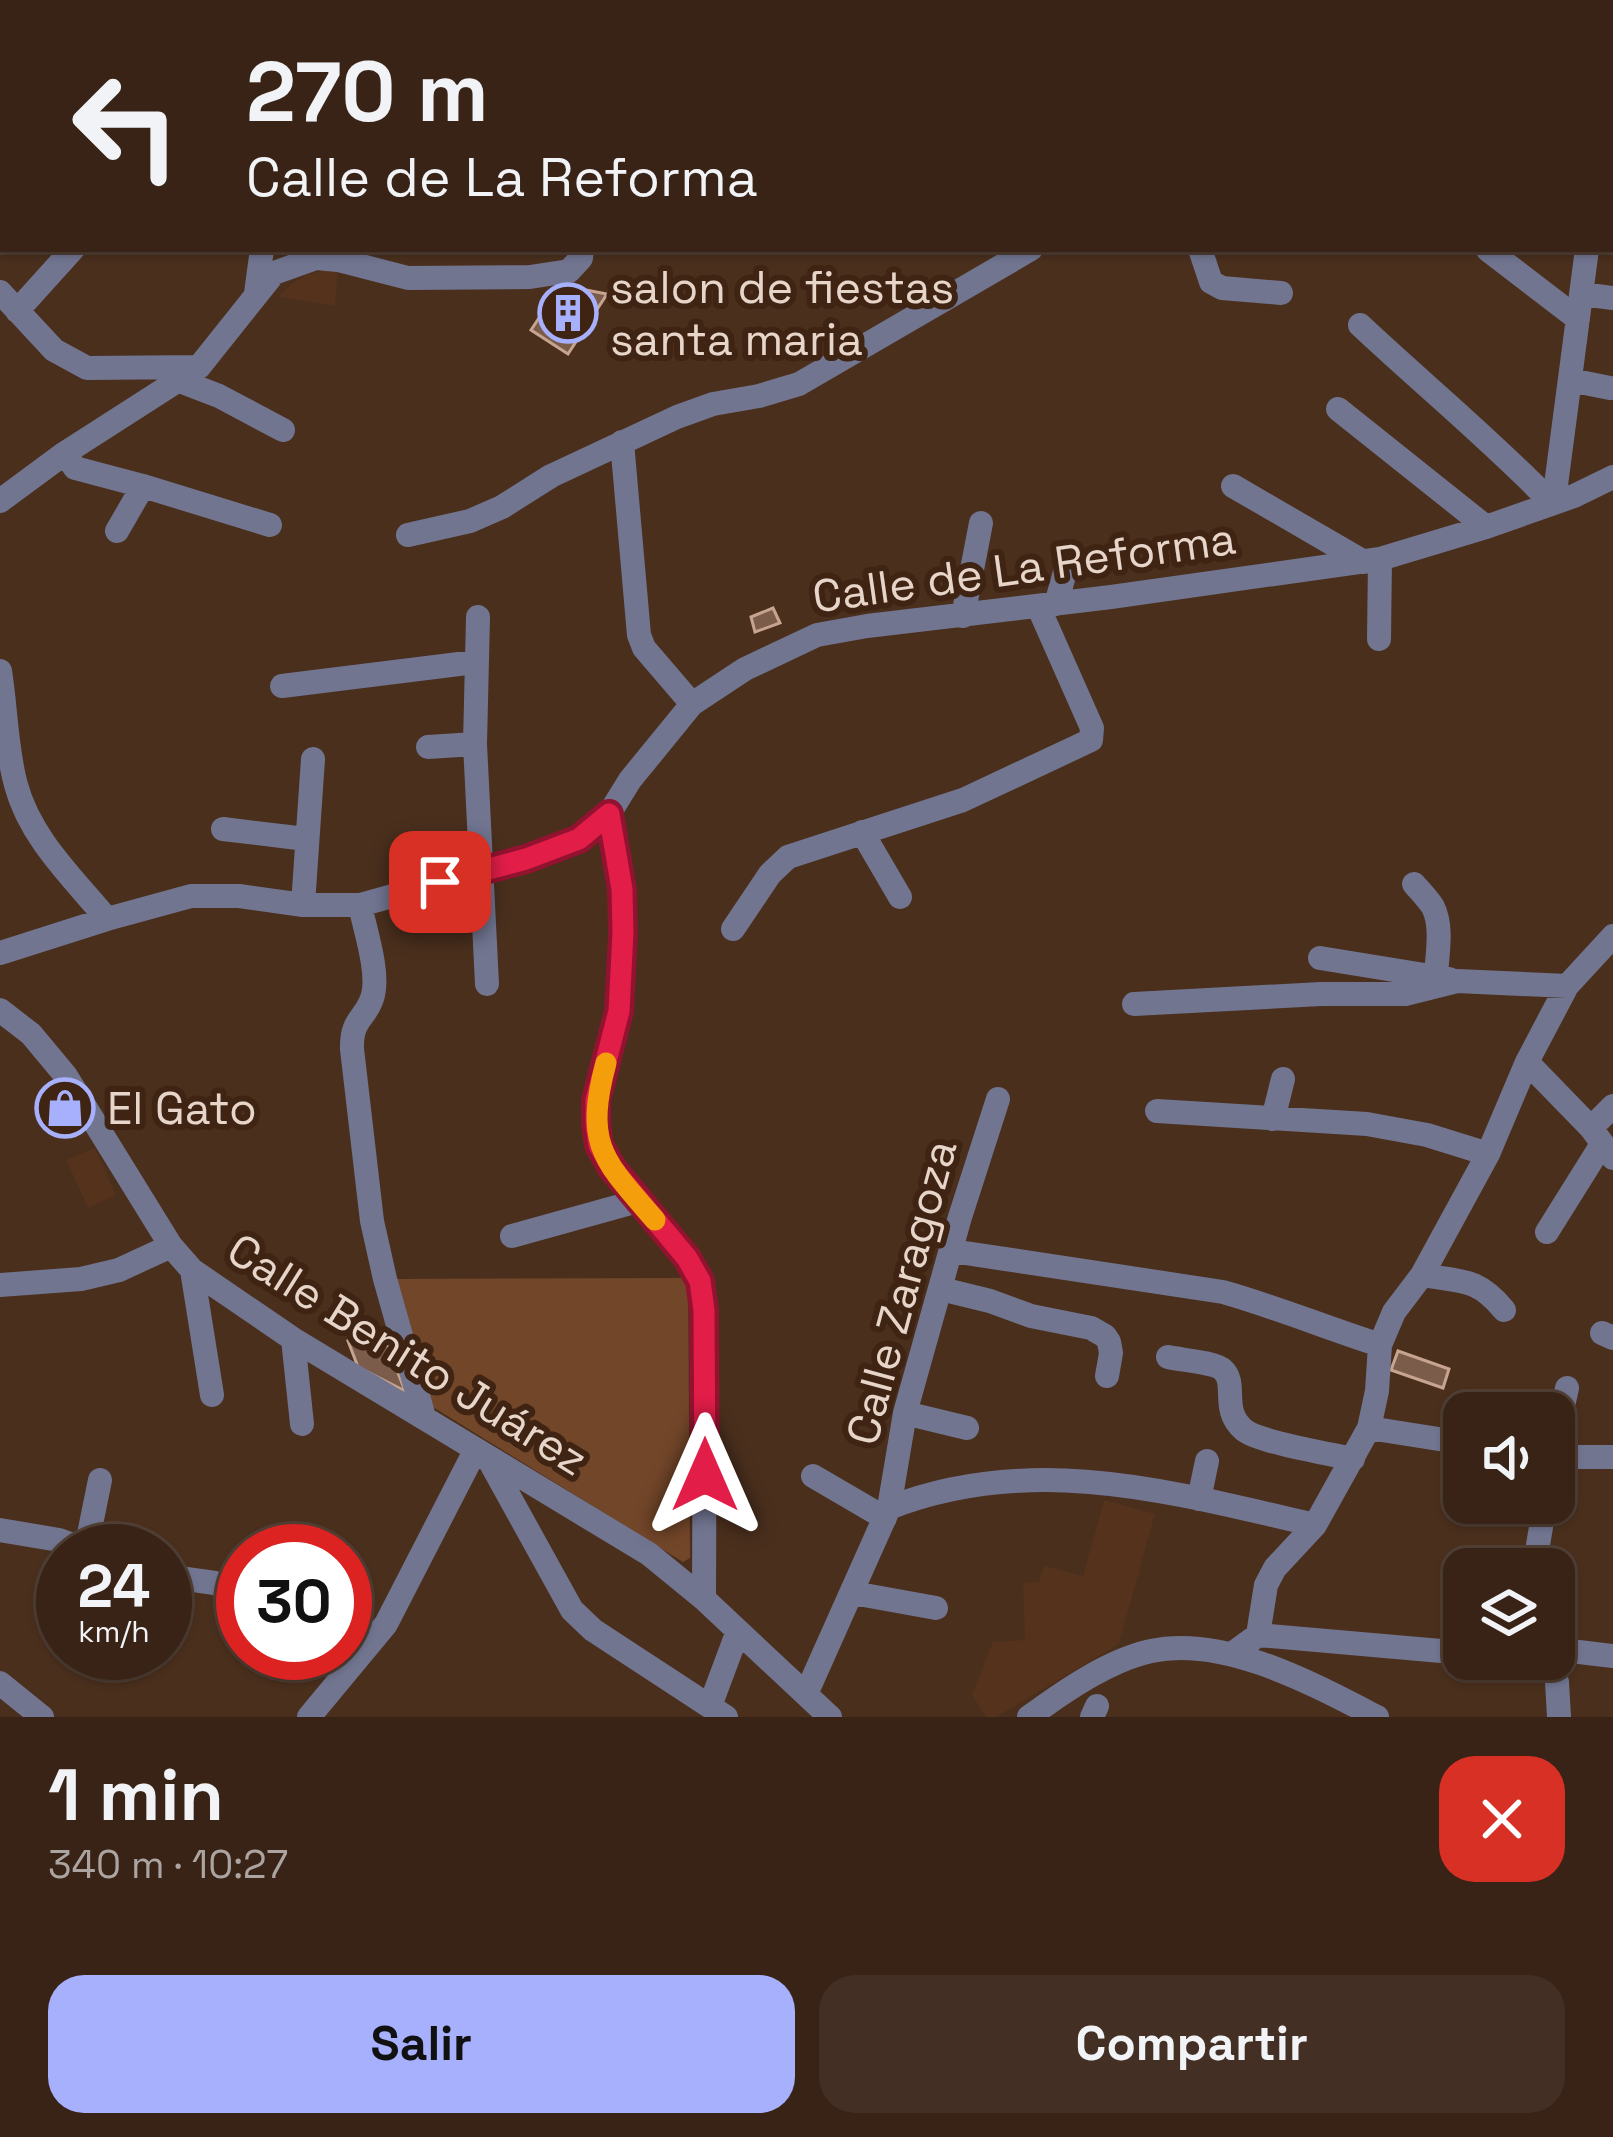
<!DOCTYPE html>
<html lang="es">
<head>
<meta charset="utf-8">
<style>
	body { margin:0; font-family:"Space Grotesk",sans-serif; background:#432f23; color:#f1f3f6; height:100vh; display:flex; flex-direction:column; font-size:45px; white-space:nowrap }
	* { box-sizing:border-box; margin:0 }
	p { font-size:39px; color:#aba4a1 }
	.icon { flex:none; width:66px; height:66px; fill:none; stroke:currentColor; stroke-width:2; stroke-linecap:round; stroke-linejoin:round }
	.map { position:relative; height:1717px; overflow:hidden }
	.sheet { display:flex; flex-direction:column; background:#382316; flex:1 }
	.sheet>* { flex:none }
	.top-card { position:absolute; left:0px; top:0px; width:1614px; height:252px; box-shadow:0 3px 9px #0004,0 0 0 3px #524035; background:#382316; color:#f1f3f6; overflow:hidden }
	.controls { position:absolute; left:1443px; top:1392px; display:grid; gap:24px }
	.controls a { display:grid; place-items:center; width:132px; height:132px; border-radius:24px; background:#382316; box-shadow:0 3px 9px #0004,0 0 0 3px #524035; font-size:60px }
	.speed { position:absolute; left:36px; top:1524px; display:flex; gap:24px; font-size:60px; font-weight:700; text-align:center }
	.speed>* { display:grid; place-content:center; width:156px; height:156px; border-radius:50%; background:#382316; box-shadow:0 3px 9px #0004,0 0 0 3px #524035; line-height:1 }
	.speed small { font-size:30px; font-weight:400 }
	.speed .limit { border:18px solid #d22; background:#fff; color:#111 }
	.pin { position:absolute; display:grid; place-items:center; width:102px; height:102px; color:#fff; margin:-51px; border-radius:24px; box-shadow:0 6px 18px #0006 }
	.me { position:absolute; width:132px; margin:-66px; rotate:0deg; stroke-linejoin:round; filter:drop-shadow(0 0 9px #0008) }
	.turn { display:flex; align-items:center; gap:42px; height:252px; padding:0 48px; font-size:54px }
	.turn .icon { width:156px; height:156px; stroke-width:2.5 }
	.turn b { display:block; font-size:84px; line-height:102px }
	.round { display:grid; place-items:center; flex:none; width:126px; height:126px; border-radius:36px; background:#432f23 }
	.headline { display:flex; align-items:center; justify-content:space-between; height:204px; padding:0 48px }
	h1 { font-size:72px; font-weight:600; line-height:90px }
	.button { display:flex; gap:24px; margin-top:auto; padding:24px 48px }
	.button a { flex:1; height:138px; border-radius:36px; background:#a7b0fc; color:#111; font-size:48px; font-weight:600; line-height:138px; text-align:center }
	.button a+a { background:#432f23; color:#f1f3f6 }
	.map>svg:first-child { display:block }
	.built { fill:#54321c }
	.green { fill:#724629 }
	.building { fill:#7b5c4a; stroke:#c6a48f; stroke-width:3 }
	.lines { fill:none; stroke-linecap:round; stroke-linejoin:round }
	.minor { stroke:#717590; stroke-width:24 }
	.route-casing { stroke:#92132f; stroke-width:30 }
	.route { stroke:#e11d48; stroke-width:21 }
	.slow { stroke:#f59e0b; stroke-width:21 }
	.labels { text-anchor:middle; stroke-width:12; stroke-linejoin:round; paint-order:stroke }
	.poi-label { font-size:45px; fill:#e7d5ca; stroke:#3f2413; text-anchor:start }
	.street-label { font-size:45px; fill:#e7d5ca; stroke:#3f2413 }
</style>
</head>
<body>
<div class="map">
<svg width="1613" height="1717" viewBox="0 0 1613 1717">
	<rect width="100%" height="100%" fill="#4a2f1d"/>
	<path class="built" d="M338,267l-3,39 -56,-9 5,-7 21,-15z
		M95,1148l21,47 -28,13 -22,-48z
		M1104,1500l51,14 -36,130 -123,73h-10l-14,-22 21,-53 32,-2 -2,-57 16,-1 5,-16 39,10z"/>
	<path class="green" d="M688,1278l2,280 -7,4 -258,-160 -34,-123z"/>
	<path class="building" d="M581,289l26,5 -39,60 -37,-24 22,-33z
		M773,608l7,15 -25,9 -4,-15z
		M381,1329l24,62 -47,-24 -10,-26z
		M1398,1351l51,18 -6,19 -52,-18z"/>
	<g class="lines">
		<path class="minor" d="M1040,0l1,3
			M1135,0l2,3
			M1516,0l9,3
			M367,3l4,-3
			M1087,3l5,-3
			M1605,3l1,-3
			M1611,163h2
			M1200,249l11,33 11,6 59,5
			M1488,250l90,69
			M0,292l54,58 33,18 112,-1
			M256,293l6,-44
			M1582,294l31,4
			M17,311l56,-62
			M1360,325c64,60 131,115 191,177
			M1570,380l40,8
			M180,381l39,15 64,34
			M1338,409l148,118
			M622,442l17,193 5,13 48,56
			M65,453l10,15 68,18 127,39
			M1233,486l131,76
			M1560,500l-4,-15 31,-236
			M0,501l65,-48 134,-86 75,-94 42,-15 22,2 70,18 122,-1 39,-6 12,-13 1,-9
			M117,531l26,-45
			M408,535l62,-14 32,-14 49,-31 126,-59 36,-13 46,-8 40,-12 232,-135
			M1056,604l13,-46
			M963,616l18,-93
			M478,617l-3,127 12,240
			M1379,639l1,-80
			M0,671c6,37 6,78 16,114 14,53 57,93 91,134
			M282,686l193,-24
			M428,747l47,-3
			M609,814c11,52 15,102 12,155 -1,15 0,31 -3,46 -7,38 -28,77 -21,117 10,60 85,96 103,150 3,9 3,19 5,28l-1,289
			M223,829l83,10
			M862,832l38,65
			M1414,884c6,7 14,15 19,23 10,20 4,48 3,69
			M303,905l10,-146
			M360,905c5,25 19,66 13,90 -6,24 -22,22 -21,54l20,172 13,58 39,138
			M733,929l37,-55 18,-17 175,-57 128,-60 1,-12 -54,-122
			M0,953l107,-34 84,-23h48l64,9h57l166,-46 53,-20 30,-25 21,-34 62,-76 53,-35 72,-34 50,-9 244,-29 269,-38 106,-32 88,-31 39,-19
			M1320,958l129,21
			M1134,1004l187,-10h84l52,-13 110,5
			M0,1010l31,24 35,42 105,170 21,24 101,69 356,215 55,45 126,118
			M1527,1062l64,66 22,30
			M1157,1111l210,13 60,11 61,19
			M1273,1119l10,-40
			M1591,1128l22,-22
			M1547,1232l55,-88
			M512,1236l126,-35
			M952,1251l271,41c53,15 104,36 157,53
			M192,1270l20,125
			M1422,1275c39,7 55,2 82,35
			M0,1285l81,-6 38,-9 52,-24
			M941,1289l49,12 41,15 60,12 14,8 4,6 2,11 -4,23
			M1602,1333l11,5
			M293,1339l9,85
			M1168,1357c13,3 47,5 55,13 15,14 -3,40 21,60 15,12 86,24 109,29
			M905,1413l62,15
			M1369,1428l95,15
			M1554,1447l13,-59
			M1554,1457h59
			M489,1460l83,150 21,20 133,87
			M813,1476l72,42
			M1199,1499l8,-38
			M889,1508c143,-56 283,-16 426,17
			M0,1530l59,10 31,11
			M86,1549l14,-69
			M1534,1569l11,-66
			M165,1576l50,7 28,13
			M853,1593l83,15
			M1258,1635l206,18
			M1554,1649l59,7
			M1232,1654l26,-19 8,-50 9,-17 40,-43 54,-97 8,-37 3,-46 14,-33 28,-37 66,-121 39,-92 40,-76 46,-50
			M1551,1659l6,23 2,35
			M0,1683l42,34
			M806,1694l83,-186 16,-95 55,-196 38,-118
			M710,1706l28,-75
			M309,1717l77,-93 89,-173
			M1029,1717c34,-25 80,-57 122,-66 73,-16 162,33 226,66
			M1092,1717l5,-11"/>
	</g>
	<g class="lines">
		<defs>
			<path id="route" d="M440,882l86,-23 53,-20 30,-25 13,75 1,44 -4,78 -23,89v25l3,20 13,23 75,90 13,23 4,29 1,165"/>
		</defs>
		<use href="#route" class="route-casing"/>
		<use href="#route" class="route"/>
		<path class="slow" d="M606,1063c-22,82 -3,97 49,157"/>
	</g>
	<defs>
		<symbol id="building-ring" viewBox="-11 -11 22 22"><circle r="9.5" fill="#3f2413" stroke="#a7b0fc" stroke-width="1.5"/><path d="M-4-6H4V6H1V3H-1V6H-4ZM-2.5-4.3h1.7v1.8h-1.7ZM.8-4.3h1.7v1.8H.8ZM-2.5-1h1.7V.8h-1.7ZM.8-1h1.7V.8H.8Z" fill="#a7b0fc"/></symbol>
		<symbol id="shop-ring" viewBox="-11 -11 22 22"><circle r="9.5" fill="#3f2413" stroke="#a7b0fc" stroke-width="1.5"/><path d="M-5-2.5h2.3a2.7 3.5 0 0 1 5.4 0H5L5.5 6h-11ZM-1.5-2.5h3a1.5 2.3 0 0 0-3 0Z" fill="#a7b0fc"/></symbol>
	</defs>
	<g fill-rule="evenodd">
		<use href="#building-ring" x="535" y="280" width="66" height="66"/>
		<use href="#shop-ring" x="32" y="1075" width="66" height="66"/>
	</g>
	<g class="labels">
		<g class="poi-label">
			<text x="610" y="303">salon de fiestas<tspan x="610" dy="52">santa maria</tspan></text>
			<text x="107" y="1124">El Gato</text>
		</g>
		<g class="street-label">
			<text transform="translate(1024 567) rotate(-8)" y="16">Calle de La Reforma</text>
			<text transform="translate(901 1292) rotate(-75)" y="16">Calle Zaragoza</text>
			<text transform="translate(408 1354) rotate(32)" y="16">Calle Benito Juárez</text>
		</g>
	</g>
</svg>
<div class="controls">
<a><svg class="icon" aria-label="sound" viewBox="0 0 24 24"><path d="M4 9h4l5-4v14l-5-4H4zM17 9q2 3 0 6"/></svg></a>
<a><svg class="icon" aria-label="layers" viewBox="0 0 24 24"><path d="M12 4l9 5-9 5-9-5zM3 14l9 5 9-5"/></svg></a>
</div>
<div class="speed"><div>24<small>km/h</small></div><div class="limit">30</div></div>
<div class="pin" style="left:440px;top:882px;background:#d93025"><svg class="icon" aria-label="arrive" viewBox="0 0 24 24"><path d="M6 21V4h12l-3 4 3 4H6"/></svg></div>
<svg class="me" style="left:705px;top:1475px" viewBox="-20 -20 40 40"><path d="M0-17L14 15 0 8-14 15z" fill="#e11d48" stroke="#fff" stroke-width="4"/></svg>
<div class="top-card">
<div class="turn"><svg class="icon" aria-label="left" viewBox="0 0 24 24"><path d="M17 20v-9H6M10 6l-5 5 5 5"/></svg><div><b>270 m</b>Calle de La Reforma</div></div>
</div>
</div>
<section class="sheet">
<div class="headline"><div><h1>1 min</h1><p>340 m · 10:27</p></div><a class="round" style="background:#d93025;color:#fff"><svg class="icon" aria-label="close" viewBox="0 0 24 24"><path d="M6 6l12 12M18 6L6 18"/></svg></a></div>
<div class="button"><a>Salir</a><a>Compartir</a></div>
</section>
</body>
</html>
